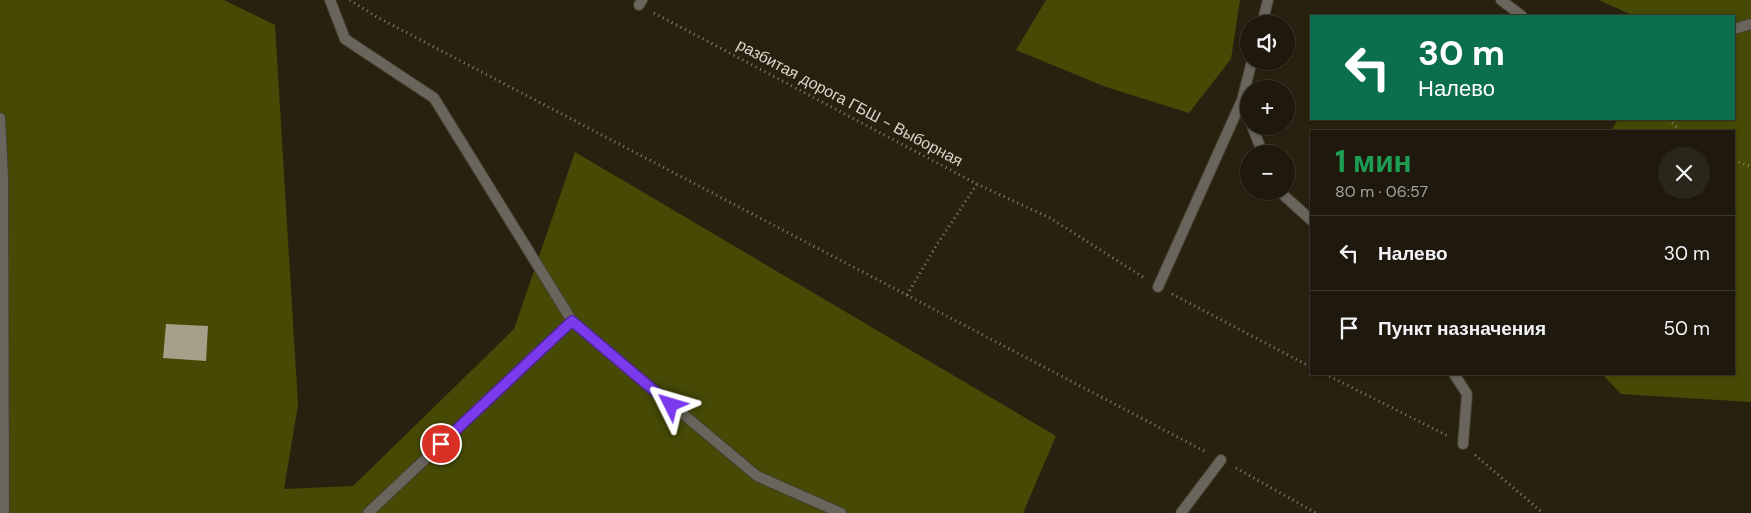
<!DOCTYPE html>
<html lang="ru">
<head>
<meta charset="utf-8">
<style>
	body { margin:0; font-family:"DM Sans",sans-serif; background:#2b261a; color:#f1f3f6; height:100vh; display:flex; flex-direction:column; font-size:19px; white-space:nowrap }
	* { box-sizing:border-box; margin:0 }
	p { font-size:16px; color:#a1a09d }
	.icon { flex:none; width:28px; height:28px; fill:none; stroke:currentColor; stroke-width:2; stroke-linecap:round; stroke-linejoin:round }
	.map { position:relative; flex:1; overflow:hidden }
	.side { position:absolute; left:1310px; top:130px; width:425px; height:245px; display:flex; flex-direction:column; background:#1e190c; border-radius:0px; box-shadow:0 1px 4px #0004,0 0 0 1px #3c382d }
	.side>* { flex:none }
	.banner { position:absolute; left:1310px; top:15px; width:425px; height:105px; border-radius:0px; box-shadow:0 1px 4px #0004,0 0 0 1px #3c382d; background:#0b6e4f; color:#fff; overflow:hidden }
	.tools { position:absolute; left:1240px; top:15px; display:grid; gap:10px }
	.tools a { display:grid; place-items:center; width:55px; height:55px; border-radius:50%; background:#1e190c; box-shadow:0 1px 4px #0004,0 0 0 1px #3c382d; font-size:25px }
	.pin { position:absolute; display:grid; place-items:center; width:42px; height:42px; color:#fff; margin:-21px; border:2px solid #fff; border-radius:50%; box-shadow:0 1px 5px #0007 }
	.me { position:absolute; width:55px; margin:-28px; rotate:310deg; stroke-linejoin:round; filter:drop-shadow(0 0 4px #0008) }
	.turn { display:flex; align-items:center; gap:18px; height:105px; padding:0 25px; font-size:22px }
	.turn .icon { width:65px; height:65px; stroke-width:2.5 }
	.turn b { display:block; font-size:35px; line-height:42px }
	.round { display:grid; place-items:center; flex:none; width:52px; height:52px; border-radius:26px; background:#2b261a }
	.headline { display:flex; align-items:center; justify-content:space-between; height:85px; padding:0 25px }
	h1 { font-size:30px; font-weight:700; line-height:38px; color:#1e9e55 }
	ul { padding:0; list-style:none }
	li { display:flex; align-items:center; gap:15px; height:75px; padding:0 25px; border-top:1px solid #3c382d }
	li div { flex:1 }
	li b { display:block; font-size:19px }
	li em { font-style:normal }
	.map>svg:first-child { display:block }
	.green { fill:#464a05 }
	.building { fill:#a69f8a }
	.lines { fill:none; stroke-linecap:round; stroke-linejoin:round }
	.lane-casing { stroke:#443e2e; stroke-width:12 }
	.street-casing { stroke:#443e2e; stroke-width:12 }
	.path { stroke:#868173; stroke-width:3; stroke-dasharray:1 4; stroke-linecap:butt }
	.lane { stroke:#69655c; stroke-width:10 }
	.street { stroke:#69655c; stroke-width:10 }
	.route-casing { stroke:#51269a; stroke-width:12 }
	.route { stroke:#7c3aed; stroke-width:9 }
	.labels { text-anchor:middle; stroke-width:5; stroke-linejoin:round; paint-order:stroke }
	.street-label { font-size:16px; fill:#d9d5ca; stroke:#282110 }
</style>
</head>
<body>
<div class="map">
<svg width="1751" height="513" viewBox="0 0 1751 513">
	<rect width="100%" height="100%" fill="#282110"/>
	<path class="green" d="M0,0h224l51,25 23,380 -14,84 69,-3 161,-157 61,-177 481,284 -33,77h-1023z
		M1046,0h194l-9,59 -42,54 -83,-26 -90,-37z
		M1599,0h152v402l-130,-8 -19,-20h132v-243h-123l7,-12h116v-103h-100z"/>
	<path class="building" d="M166,324l42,2 -2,35 -43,-3z"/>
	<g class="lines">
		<defs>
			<path id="lane" d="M330,0l15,39 89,59 138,223 185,155 84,37
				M1501,0l21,16
				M639,5l3,-5
				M1262,24l6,-24
				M1734,29l17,-5
				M1249,118l-7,-18 10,-39
				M1252,126l11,28
				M1279,191l32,29
				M1158,287l84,-187
				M1454,374l13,20 -4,50
				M368,513l204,-192
				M1181,513l40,-53"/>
			<path id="street" d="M0,118l3,58 1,337"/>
		</defs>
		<use href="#lane" class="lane-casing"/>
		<use href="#street" class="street-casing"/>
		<path class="path" d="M350,0l25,16 831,436
			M654,13l323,171 73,34 93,59
			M1669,119l11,12
			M1734,160l17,7
			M1172,294l139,73
			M907,295l29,-49 41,-62
			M1325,374l123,62
			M1475,455l68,58
			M1236,468l80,45"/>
		<use href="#lane" class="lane"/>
		<use href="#street" class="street"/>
	</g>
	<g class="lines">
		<defs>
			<path id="route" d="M441,444l131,-123 99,84"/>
		</defs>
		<use href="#route" class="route-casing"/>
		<use href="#route" class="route"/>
	</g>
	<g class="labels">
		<g class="street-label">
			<text transform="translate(850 102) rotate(28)" y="6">разбитая дорога ГБШ - Выборная</text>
		</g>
	</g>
</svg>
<div class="tools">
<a><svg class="icon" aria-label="sound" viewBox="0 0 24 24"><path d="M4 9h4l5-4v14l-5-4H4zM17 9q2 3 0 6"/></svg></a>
<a>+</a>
<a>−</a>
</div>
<div class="pin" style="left:441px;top:444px;background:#d93025"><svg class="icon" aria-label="arrive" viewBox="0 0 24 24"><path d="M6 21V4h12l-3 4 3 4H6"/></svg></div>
<svg class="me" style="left:671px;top:405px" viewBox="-20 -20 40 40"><path d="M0-17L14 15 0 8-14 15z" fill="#7c3aed" stroke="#fff" stroke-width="4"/></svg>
<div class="banner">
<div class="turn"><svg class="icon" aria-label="left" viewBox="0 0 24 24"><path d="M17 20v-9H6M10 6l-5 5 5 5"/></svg><div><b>30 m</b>Налево</div></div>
</div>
<section class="side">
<div class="headline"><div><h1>1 мин</h1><p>80 m · 06:57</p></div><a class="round"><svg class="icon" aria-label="close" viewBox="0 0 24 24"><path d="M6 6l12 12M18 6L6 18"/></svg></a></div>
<ul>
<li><svg class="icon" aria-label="left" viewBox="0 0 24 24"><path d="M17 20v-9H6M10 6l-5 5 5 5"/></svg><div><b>Налево</b></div><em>30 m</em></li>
<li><svg class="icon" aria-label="arrive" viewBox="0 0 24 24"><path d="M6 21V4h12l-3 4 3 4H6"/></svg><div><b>Пункт назначения</b></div><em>50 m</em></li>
</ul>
</section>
</div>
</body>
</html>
